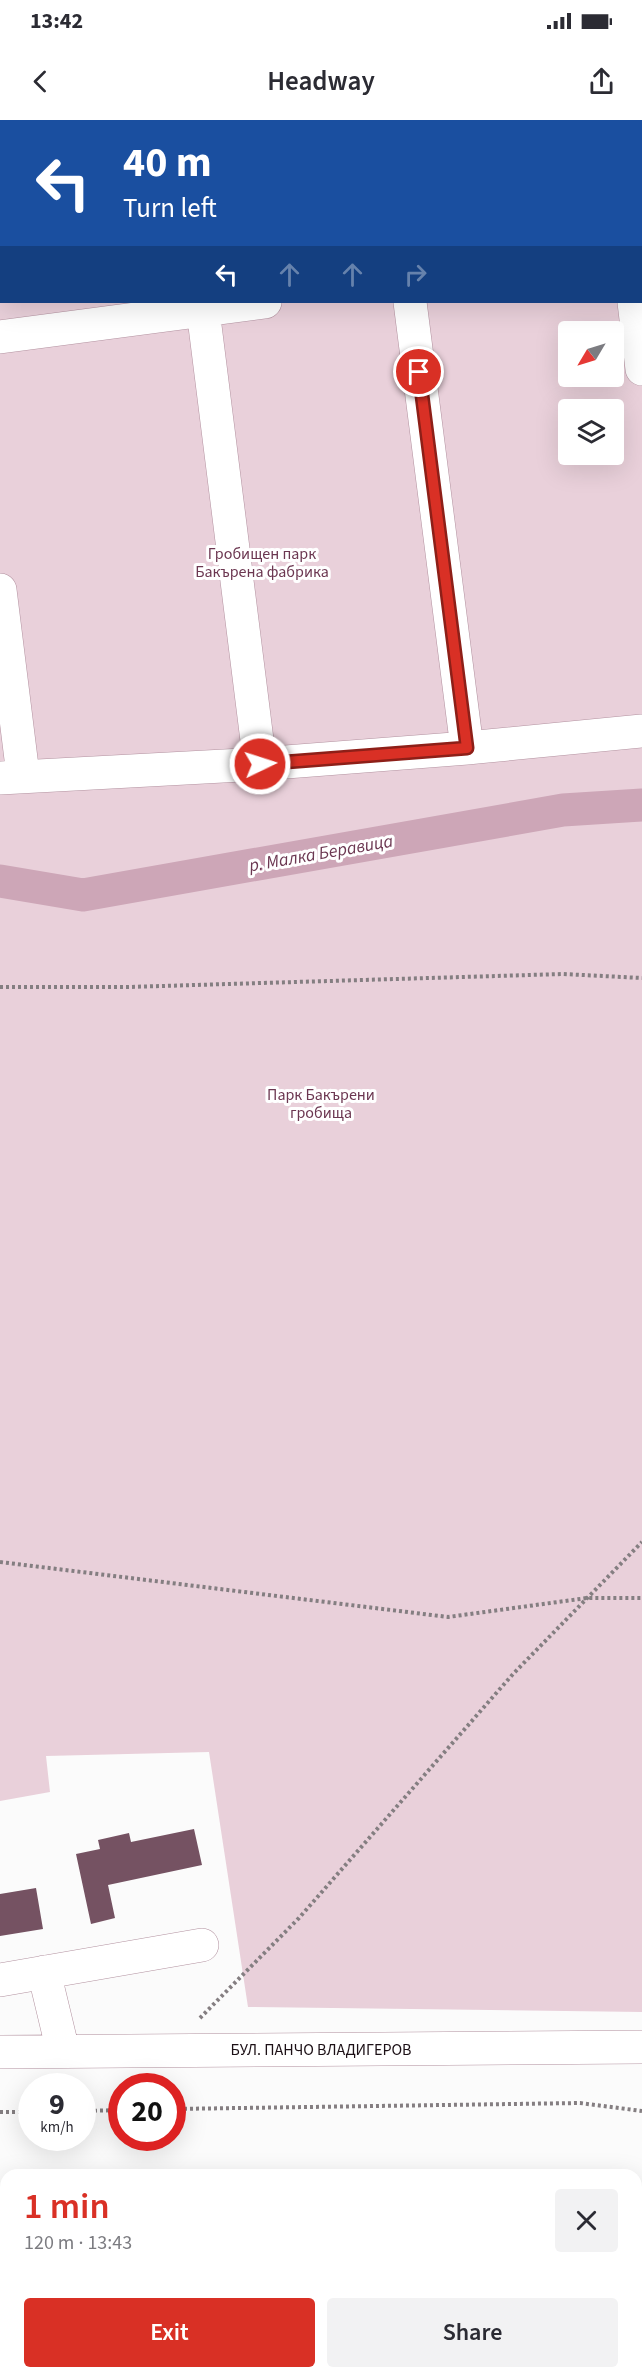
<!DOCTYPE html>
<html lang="en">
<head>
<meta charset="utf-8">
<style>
	body { margin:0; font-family:"Source Sans 3",sans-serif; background:#f2f2f3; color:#2b2b33; height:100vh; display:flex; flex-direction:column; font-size:22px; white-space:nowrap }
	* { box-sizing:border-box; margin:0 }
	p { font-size:20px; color:#7c7c81 }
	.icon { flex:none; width:33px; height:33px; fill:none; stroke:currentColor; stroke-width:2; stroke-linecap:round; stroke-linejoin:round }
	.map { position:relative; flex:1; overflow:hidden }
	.details { position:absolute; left:0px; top:2049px; width:642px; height:210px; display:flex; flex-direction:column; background:#fff; border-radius:18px 18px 0 0; box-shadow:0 6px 24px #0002 }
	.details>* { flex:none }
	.guide { position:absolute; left:0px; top:0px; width:642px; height:183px; box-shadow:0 6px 24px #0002; background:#1a4fa0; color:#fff; overflow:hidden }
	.needle { width:39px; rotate:232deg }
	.tools { position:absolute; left:558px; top:201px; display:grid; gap:12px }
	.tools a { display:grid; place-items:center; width:66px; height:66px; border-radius:6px; background:#fff; box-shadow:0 6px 24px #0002; font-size:30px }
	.speed { position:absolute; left:18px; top:1953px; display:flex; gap:12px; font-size:30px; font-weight:700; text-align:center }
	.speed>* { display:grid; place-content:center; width:78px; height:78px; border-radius:50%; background:#fff; box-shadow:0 6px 24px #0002; line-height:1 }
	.speed small { font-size:15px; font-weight:400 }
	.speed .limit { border:9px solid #d22; background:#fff; color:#111 }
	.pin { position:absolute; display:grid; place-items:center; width:51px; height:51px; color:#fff; margin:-26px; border:3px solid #fff; border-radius:50%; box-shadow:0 2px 6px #0007 }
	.me { position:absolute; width:66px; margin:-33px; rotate:86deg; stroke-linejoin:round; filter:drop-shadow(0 0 4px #0008) }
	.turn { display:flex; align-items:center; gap:21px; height:126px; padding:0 24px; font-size:27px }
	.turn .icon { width:78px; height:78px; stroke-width:2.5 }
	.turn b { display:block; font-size:42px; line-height:51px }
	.lanes { display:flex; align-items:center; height:57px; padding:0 24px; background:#0003; justify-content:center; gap:30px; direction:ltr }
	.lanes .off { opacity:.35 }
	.round { display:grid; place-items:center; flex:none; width:63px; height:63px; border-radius:6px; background:#f2f2f3 }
	.head { display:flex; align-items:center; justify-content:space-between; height:102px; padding:0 24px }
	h1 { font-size:36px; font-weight:600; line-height:45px; color:#d93025 }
	.primary-button { display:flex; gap:12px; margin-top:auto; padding:12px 24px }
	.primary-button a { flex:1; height:69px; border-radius:6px; background:#d93025; color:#fff; font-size:24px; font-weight:600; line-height:69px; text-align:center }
	.primary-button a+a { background:#f2f2f3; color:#2b2b33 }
	.status { display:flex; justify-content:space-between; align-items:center; height:42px; padding:0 30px; background:#fff; direction:ltr }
	.status svg { height:16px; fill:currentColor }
	header { display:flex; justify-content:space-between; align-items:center; height:78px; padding:0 24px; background:#fff; font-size:27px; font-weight:600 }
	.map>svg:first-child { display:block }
	.green { fill:#e9d0da; fill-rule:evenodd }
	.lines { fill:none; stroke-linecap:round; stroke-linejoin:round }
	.canal { stroke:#cda6b7; stroke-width:33 }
	.building { fill:#755262 }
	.minor-casing { stroke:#b392a0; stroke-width:34 }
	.path { stroke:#847e81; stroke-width:4; stroke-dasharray:3 3; stroke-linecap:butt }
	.minor { stroke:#fff; stroke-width:33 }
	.route-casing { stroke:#8d1f18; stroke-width:15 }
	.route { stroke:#d93025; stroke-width:10 }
	.labels { text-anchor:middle; stroke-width:6; stroke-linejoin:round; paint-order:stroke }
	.park-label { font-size:16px; fill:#6c3751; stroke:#fff }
	.street-label { font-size:16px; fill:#1c1016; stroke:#fff }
	.water-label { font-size:18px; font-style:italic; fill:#6c3852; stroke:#fff }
</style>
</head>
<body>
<div class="status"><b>13:42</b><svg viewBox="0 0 49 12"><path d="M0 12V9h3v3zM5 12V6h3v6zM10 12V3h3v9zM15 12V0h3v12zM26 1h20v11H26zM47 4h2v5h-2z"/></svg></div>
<header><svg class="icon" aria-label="back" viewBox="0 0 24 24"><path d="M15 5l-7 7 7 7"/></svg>Headway<svg class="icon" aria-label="share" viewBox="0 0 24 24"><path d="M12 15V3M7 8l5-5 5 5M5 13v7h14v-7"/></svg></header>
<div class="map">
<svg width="642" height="2259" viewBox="0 0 642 2259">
	<rect width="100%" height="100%" fill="#fbfbfb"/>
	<path class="green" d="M0,0h642v1892l-394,-5 -39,-255 -163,4 4,36 -50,9zM2,2h638v180h-638zM568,212h46v44h-46zM568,290h46v44h-46z"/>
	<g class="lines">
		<path class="canal" d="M0,761l83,14 480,-85 79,-5"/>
	</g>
	<path class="building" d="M194,1709l8,36 -94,20 7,33 -24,6 -15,-70 24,-5 -2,-9 31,-7 2,9z
		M36,1768l7,41 -43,7v-42z
		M0,2165h6v63h-6z
		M636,2178h6v63h-6z
		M149,2253h188l1,6h-188z
		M435,2253h32v3h-32z"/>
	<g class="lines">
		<defs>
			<path id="minor" d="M179,0v2
				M387,0v2
				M611,0v2
				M640,132h2
				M202,182l58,462
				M410,182l57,446
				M634,182l8,67
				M0,217l265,-35
				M0,470l23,185
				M0,658l260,-14 207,-16 175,-17
				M44,1852l19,79
				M0,1860l202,-35
				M0,1932l642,-5"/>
		</defs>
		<use href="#minor" class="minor-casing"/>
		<path class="path" d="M0,867h128l435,-13 79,4
			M0,1442l448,55 139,-19h55
			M200,1898l99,-100 214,-244 129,-132
			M172,1989l408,-6 62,8
			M82,1991l40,-1
			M0,1992h32"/>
		<use href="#minor" class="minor"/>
	</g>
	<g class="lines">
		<defs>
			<path id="route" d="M260,644l207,-16 -48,-376"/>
		</defs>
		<use href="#route" class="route-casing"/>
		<use href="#route" class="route"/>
	</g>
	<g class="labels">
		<g class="park-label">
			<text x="262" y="439">Гробищен парк<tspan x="262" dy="18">Бакърена фабрика</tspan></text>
			<text x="321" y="980">Парк Бакърени<tspan x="321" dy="18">гробища</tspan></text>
		</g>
		<g class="street-label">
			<text x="321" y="1935">БУЛ. ПАНЧО ВЛАДИГЕРОВ</text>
		</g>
		<g class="water-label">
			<text transform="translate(321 733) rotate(-10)" y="6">р. Малка Беравица</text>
		</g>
	</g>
</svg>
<div class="tools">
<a><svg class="needle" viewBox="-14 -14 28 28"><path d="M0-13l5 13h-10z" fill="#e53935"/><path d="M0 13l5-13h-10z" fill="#7c7c81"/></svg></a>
<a><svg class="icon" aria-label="layers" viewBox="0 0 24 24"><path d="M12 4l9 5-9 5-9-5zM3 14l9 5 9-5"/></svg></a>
</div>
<div class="speed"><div>9<small>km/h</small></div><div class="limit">20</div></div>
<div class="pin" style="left:419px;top:252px;background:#d93025"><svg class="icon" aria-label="arrive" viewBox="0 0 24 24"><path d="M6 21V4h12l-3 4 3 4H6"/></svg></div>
<svg class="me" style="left:260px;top:644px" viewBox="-20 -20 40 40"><circle r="17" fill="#d93025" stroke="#fff" stroke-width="3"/><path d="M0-11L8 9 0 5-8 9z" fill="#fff"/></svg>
<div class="guide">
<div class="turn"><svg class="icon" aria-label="left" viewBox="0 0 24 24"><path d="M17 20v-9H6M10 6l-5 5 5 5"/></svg><div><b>40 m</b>Turn left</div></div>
<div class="lanes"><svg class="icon" aria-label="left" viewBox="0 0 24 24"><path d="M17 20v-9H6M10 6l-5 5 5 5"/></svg><svg class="icon off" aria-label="ahead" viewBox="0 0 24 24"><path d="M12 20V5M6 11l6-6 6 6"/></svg><svg class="icon off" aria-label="ahead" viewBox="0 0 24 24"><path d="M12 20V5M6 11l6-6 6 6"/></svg><svg class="icon off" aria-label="right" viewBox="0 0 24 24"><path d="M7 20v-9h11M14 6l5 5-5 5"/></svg></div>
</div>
<section class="details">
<div class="head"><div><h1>1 min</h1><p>120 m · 13:43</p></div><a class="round"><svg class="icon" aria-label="close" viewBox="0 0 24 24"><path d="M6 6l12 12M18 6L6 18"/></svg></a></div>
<div class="primary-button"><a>Exit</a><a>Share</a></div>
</section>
</div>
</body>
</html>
